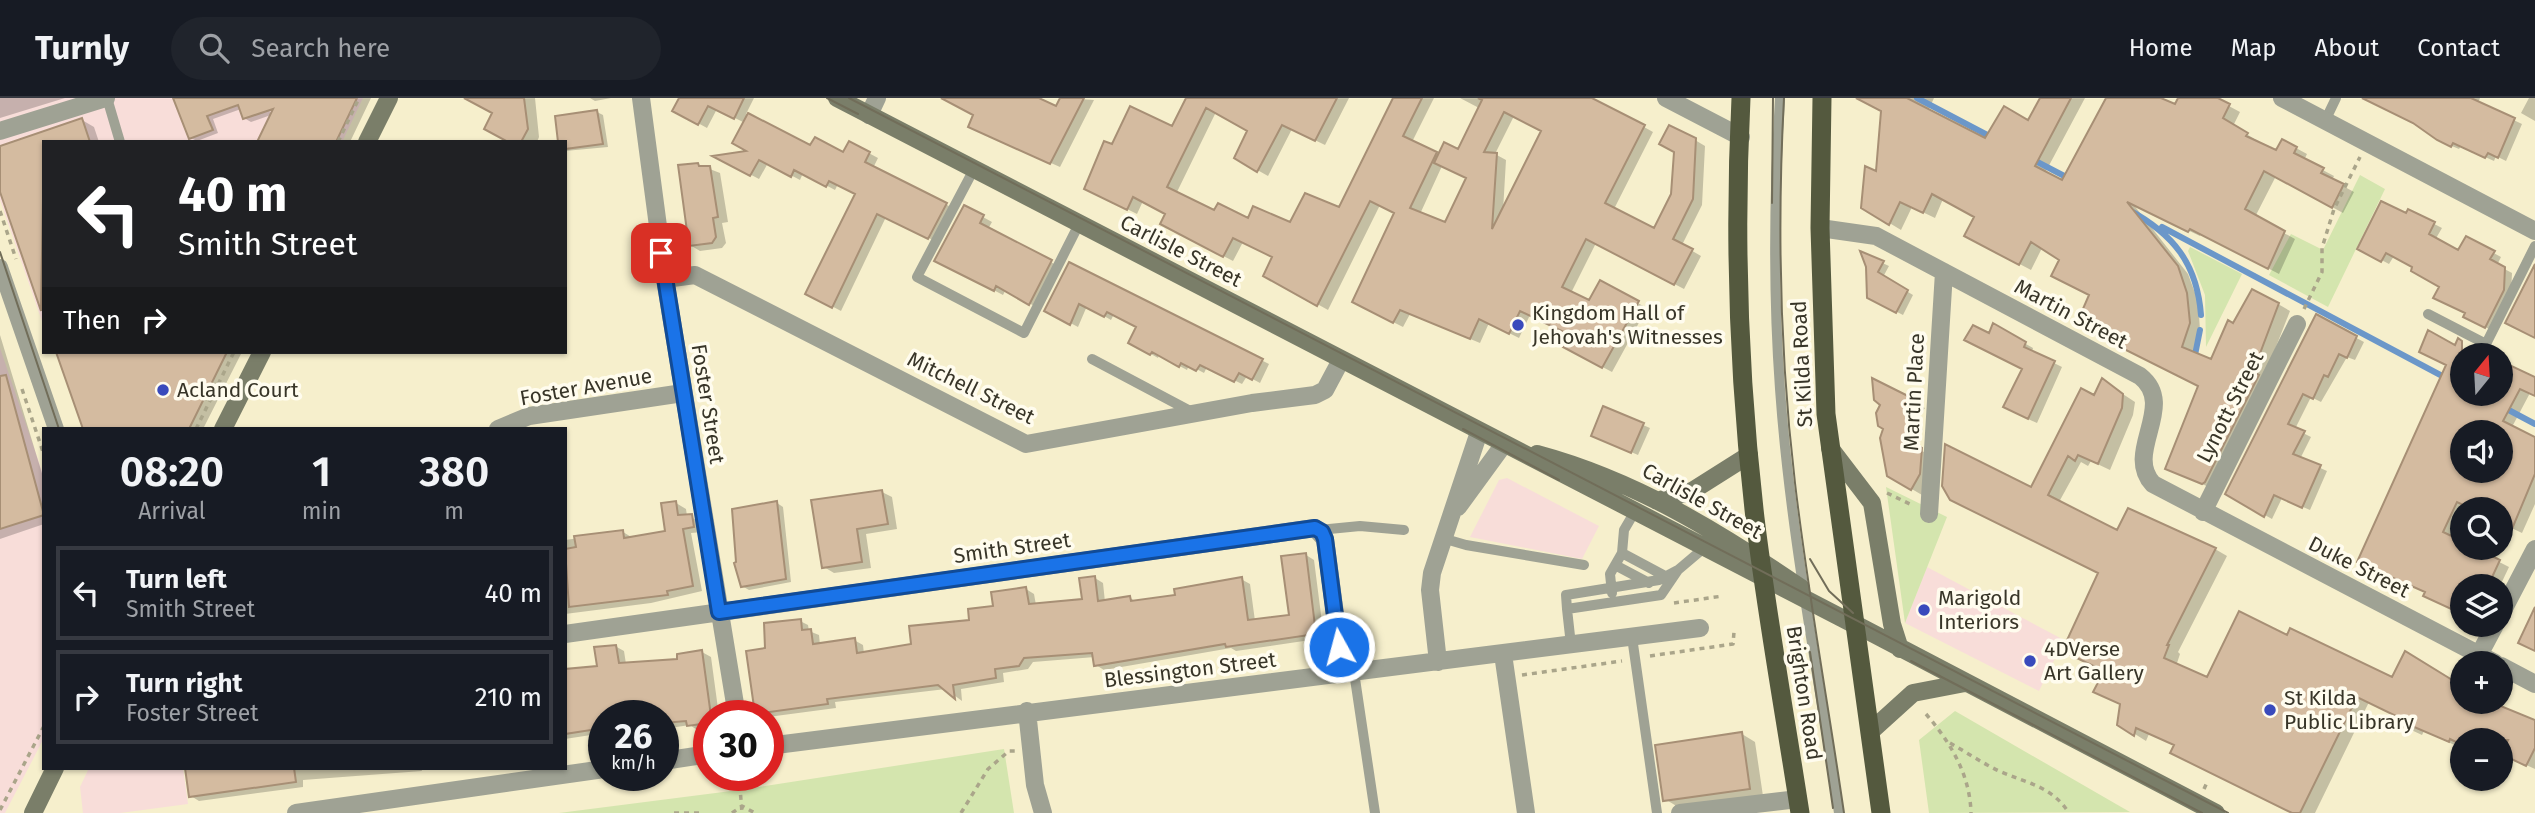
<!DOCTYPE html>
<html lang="en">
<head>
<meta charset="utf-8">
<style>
	body { margin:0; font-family:"Fira Sans",sans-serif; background:#20242c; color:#f1f3f6; height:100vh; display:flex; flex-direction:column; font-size:26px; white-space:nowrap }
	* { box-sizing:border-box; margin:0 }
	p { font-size:23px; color:#9ea1a6 }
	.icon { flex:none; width:38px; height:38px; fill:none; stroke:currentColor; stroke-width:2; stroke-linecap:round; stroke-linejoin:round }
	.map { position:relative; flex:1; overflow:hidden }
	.drawer { position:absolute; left:42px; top:329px; width:525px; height:343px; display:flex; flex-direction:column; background:#171b24; border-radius:0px; box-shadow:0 2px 5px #0004 }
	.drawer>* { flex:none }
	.banner { position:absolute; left:42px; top:42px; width:525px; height:214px; border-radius:0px; box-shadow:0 2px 5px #0004; background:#202124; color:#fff; overflow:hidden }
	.needle { width:46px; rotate:18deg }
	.buttons { position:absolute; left:2450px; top:245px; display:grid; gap:14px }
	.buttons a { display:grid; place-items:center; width:63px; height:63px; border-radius:50%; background:#171b24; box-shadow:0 2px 5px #0004; font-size:35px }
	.speed { position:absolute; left:588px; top:602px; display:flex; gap:14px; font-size:35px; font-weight:700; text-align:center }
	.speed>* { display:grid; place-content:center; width:91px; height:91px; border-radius:50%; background:#171b24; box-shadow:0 2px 5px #0004; line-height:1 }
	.speed small { font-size:18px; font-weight:400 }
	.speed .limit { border:10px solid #d22; background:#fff; color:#111 }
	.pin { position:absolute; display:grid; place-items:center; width:60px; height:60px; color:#fff; margin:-30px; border-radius:14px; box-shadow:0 4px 10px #0006 }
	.me { position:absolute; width:77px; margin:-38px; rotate:353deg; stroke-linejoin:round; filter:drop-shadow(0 0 5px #0008) }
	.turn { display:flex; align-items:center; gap:24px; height:147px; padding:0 21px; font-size:32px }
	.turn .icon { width:91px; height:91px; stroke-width:2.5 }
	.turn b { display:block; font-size:49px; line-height:60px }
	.then { display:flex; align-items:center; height:66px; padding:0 21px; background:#0003; gap:14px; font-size:26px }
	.eta { display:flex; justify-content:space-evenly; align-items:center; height:119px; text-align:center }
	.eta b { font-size:42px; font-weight:600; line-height:49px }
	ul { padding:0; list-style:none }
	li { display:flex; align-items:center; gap:21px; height:94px; margin:0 14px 10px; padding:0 7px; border:4px solid #363941; border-radius:0px }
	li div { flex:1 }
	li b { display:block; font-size:26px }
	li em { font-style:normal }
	header { display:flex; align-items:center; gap:42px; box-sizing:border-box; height:98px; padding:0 35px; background:#171b24; border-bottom:2px solid #363941 }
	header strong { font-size:33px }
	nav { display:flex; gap:38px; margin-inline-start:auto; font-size:24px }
	.search { width:490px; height:63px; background:#20242c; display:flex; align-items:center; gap:18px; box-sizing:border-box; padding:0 24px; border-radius:38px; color:#9ea1a6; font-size:26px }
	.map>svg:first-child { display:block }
	.commercial { fill:#f8ddd9 }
	.green { fill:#d4e5ae }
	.shadow { fill:#0003; fill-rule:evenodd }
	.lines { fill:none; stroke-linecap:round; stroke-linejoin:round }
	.stream { stroke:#6b97c9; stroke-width:6 }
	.building { fill:#d4bba0; stroke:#a78f75; stroke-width:2; fill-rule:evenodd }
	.path { stroke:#aaa58a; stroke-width:3.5; stroke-dasharray:5 5; stroke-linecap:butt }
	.service { stroke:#9fa294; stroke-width:10 }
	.pedestrian { stroke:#9fa294; stroke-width:16 }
	.minor { stroke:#9fa294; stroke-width:18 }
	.secondary { stroke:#7a7e69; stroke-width:18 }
	.trunk { stroke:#54593e; stroke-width:19 }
	.tram { stroke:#716d59; stroke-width:2 }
	.route-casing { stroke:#114b97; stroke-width:18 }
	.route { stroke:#1a73e8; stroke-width:12 }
	.poi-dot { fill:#394abc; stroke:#fffcee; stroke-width:2.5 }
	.labels { text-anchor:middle; stroke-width:7; stroke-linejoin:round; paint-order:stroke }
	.street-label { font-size:21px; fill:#383528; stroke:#fffcee }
	.poi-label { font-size:21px; fill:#383528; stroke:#fffcee; text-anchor:start }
</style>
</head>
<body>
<header>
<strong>Turnly</strong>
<div class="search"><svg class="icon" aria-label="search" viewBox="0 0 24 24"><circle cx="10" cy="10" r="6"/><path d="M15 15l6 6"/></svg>Search here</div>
<nav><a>Home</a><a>Map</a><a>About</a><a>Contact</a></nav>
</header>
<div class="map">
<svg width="2535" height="715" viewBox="0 0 2535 715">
	<rect width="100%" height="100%" fill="#f6efcc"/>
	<path class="commercial" d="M0,0h363l-21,44h-298v185l-44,-127z
		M0,250l44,129v261l-39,75h-5z
		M1507,380l92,48 -17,33 -112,-22 29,-57z
		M1927,469l137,73 -25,51 -134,-68z
		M89,670h94l5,36 -68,9h-37l-3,-26z"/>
	<path class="green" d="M2360,77l25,14 -57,118 -59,-32 22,-41 32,16z
		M2190,149l52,27 -36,73 -1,-52 -17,-44z
		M1886,389l61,30 -42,106z
		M1955,613l161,93 14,8 -201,1 -10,-73z
		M1004,651l10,64h-455l180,-23z"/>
	<path class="shadow" d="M0,0h65l-65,20z
		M186,0h79l6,17 -20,7 -7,-4 -3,-9 -28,10 5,14 -21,8 -6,-3z
		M281,0h90l-21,44h-91z
		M471,0h64l4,39 -2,5h-27l-16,-29z
		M590,0h21l-16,3z
		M681,0h73l-8,16 65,33 33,7 6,-11 28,15 -5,10 82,41 -18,33 -51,-25 -45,94 -34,-18 50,-99 -19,-10 -3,6 -32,-17 -3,7 -32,-17 -9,16 -42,-22 34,-5 -6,-29 -28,-14 -10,19 -33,-18z
		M943,0h92l22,10 5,-10 32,2 -34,67 -81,-36 -4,-17z
		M1188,0h161l-24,47 -33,-16 -24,47 -32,-18 13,-28 -33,-18 -40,82 39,19 33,8 43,4 49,-16 55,-111h39l-22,44 27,14 20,-5 20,-43 -19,-10h132l61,34 -39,77 41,22 40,-91 10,6 -3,59 -20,40 19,11 -17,33 -88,-46 -25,50 19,9 10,-19 47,25 -35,64 -47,-25 7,-12 -42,-20 -11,23 -30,-15 -9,20 -70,-29 -7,13 -40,-20 33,-94 -16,-8 -52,105 -63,-35 9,-18 -31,-15 -10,19 -61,-32 -5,-15 -24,-13 -6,13 -42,-21 18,-46 60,-19zM1514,18l29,15 -40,80 3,-51 -11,-6zM1442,68l26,12 -22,46 -26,-10z
		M1870,0h64l-6,13 57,29 44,-17 13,-25h43l-40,75 18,10 45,-85h49l19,9 4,-9h34l26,14 -7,14 25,15 -1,2 19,10 20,-5 11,6 -3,6 30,16 -2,4 22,12 -11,21 -67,-37 -21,41 40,22 -16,35 -78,-41 -1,3 -67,-32 55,70 10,27 2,29 -7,23 18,9 23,-37 44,-21 12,7 -27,69 -50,109 -46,-21 38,-77 -114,-96 -30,-36 -19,-11 -11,22 -53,-28 -2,-25 -33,-18 -8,19 -23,-11 -11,23 -38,-23 15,-34 5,-62z
		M2362,0h118l-2,5 44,21 -16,37 -10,-5 -2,5 -33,-15 -2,3 -12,-5 -52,-31z
		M2529,0h6v23l-14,-8z
		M597,14l6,3 5,32 -43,4v-9z
		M82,22l12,7 5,15h-55v171l-44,-125v-40z
		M697,66l23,9 8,49 -6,1 4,20 -4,5 -22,3 -10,-6z
		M965,109l27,15 -4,7 72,38 -21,42 -33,-20 -3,6 -57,-30z
		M2409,113l33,17 -7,12 24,12 7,-14 35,19 -4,8 15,8 -1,21 -18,37 -20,-10 -32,-35 -27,-20 -20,-10 -5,8 -30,-16z
		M1863,156l26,12 -6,11 30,18 -10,20 -35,-18v-30z
		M1069,166l200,100 -9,19 -13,-7 -5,8 -35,-17 -3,6 -15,-8 -2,5 -28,-15 -1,3 -28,-16 8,-15 -24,-13 -3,6 -24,-14 -9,21 -32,-17z
		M2317,219l47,25 -9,18 -8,-3 -26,45 -10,-5 -16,32 16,8 -11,22 27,12 -17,39 -28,-12 -10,21 -45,-25z
		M1994,228l39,22 -1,4 30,15 -25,56 -24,-11 11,-43z
		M2428,235l42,22h-8v39h39l2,-30 32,15v16l-5,-2 -18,34 23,12v65l-13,29 -21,-10v-14h-27l-7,-3 -5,3 -10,29 10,5v5h10l37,19 -9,19h-38v28l-27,-14 13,-235zM2462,334h39v39h-39z
		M0,237l44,145v44l-44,15z
		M57,254h185l-39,77h-119z
		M1874,283l51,27 -10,15 8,6 -8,18 16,9 -9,39 -34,-20 -5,-71z
		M2103,283l32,21 -2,13 -23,55 -19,-9 -3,5 -7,-4 -22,40 59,31 97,16 12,7 -49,96 2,2 -4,12 31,14 81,-43 105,43 25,-20 44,28v14h27l46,20v47l-24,-11 -2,5 -8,-3v-20h-39l-1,8 -37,-17 -2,4 -15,-7 -9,-12 -29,-14 -54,111h-21l-119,-67 -26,-12 -3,7 -27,-17 3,-19 -26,-13 10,-21 -6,-98 -68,-84z
		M1643,327l7,3 -12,27 -39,-17z
		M882,394l10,5 5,32 -31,5 5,34 -37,5 -10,-6z
		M676,405l10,6 1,7 15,6 1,10 -12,1 11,58 -51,12 -86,11v-74l58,-8 10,6 34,-5z
		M777,405l6,4 8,75 -42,8 -7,-4z
		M1306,457l8,5 10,78 -88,13 -5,-3 -127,22 -8,-5 -1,-8 -62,5 -5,7 -25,4 1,9 -43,7 1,12 -16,-12 -111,13 1,6 -68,9 -11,-4 10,-63 33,-29 8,4 1,6 10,4 1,10 34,-5 9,5 1,9 49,-8 58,-25 55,-32 8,5 2,11 48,-5 11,-22 8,5 2,19 25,-4 7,4 40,-5 64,-18 9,5 5,37 36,-5z
		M615,548l9,5 2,13 53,-4 23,-8 9,5 8,59h-10v12l-12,2 -7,-5 -27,4v-13h-59v17l-39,6v-68l34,-4z
		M1742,636l13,8 8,54 -85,11 -13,-8z
		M187,670h234l1,3 -119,9v7l-104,14 -8,-5z"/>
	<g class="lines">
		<path class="stream" d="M1917,0l76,40
			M2030,60l40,21
			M2129,112c44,24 68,53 72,105
			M2162,129l284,151
			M2194,262l6,-30
			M2503,309l32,17"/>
	</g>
	<path class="building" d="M173,0h184l-21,44h-79l16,-33 -30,10 -5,-14 -31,11 6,14 -24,9z
		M464,0h60l4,31 -7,13h-13l-24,-13 8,-16z
		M679,0h65l-10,21 -26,-13 -10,19 -26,-14z
		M941,0h98l17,8 4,-8h24l-34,66 -82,-37 5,-12z
		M1186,0h151l-22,43 -33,-16 -25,47 -23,-14 13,-27 -41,-23 -39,79 47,23 4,-7 30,15 5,-12 37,16 15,-29 34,14 54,-109h29l-19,38 34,16 -27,56 35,14 21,-44 -32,-15 10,-21 14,7 24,-49 -4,-2h114l53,27 -40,78 49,25 17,-34 3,-42 -15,-8 10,-19 27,13 -3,61 -20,40 20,10 -19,36 -88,-46 -24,48 27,13 11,-20 39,21 -37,67 -39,-21 7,-12 -50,-24 -11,23 -30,-15 -9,20 -70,-29 -7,13 -41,-21 42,-89 -24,-12 -53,105 -54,-30 9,-19 -39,-19 -10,19 -63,-33 5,-10 -32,-17 -6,13 -43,-21 20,-48 8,3 18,-38 42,20zM1504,14l37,19 -49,98 5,-76 -13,-1z
		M1856,0h51l78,40 19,-32 24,14 12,-22h31l-36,68 27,14 44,-82h55l14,6 3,-6h40l12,6 -7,14 25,15 -2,3 30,14 6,-11 15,8 -3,6 30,15 -3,5 23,11 -12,24 -68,-37 -19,38 40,22 -17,38 -78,-40 -2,3 -61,-30 51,64 9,27 3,30 -8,24 29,12 17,-39 5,3 19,-34 27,14 -26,69 6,3 -54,107 -3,2 -37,-15 33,-83 -122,-61 13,-30 -38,-19 8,-16 -28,-18 -12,23 -55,-29 10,-19 -42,-23 -9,19 -23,-11 -11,23 -28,-17 4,-42 11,5 5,-60z
		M2362,0h109l44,20 -17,40 -10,-5 -3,5 -32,-15 -2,4 -14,-7 -24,-17z
		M597,12l6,34 -38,5v-7h-7l-3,-26z
		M748,15l62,32 5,-8 28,15 6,-11 21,11 -5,10 82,41 -19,36 -51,-25 -45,94 -27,-14 50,-100 -26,-13 -3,6 -32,-17 -3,7 -32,-17 -9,16 -38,-20 34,-5 -14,-8z
		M82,20l8,24h-46l-3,169 -41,-119v-46z
		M698,65l1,3h11l8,51 -5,1 3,19 -4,6 -23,3 -11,-81z
		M2381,103l25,12 2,-4 27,13 -6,12 29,16 8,-14 29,15 -5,8 15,8 -1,23 -19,38 -22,-11 2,-4 -32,-15 6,-11 -28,-16 1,-4 -26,-14 -5,9 -24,-13z
		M964,107l20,10 -4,8 72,37 -23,45 -33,-19 -2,5 -60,-30z
		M1860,153l24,10 -6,11 30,18 -12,23 -29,-15 -1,-31z
		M1069,164l194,97 -11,21 -13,-7 -5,9 -34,-17 -4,6 -15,-8 -2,4 -27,-15 -2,3 -22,-12 8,-16 -29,-15 -3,5 -25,-13 -9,21 -26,-14z
		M2535,166v74l-30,-15z
		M2316,216l41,22 -10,22 -8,-4 -11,23 -4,-2 -11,24 -10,-5 -15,30 17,7 -12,23 28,11 -19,43 -28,-13 -10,22 -39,-23z
		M1993,225l33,19 -2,5 31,14 -27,58 -25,-12 19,-38 -58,-29 9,-15 16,8z
		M2428,232l27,15 3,-7 4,3v53h39v-33l34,16v19l-15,-7 -17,32 32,16v37l-23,55 -11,-5v-15h-29l-15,-7 -14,30 19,9v7h24l-2,4 16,8 -12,26h-26v28l-39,-18 2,-4 -68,-30 89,-197 -27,-13zM2462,334h39v39h-39z
		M56,254h171l-38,77h-106z
		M6,277l38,140 -44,14v-153z
		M1872,280l44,22 -10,16 8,6 -8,19 16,7 -2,26 -9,16 -24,-14 -7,-38 3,-9 -5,-3 -2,-13 4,-8 -6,-5z
		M2102,280l21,16 -1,14 -24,56 -20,-9 -3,6 -7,-5 -20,39 69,35 11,-22 88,40 -49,97h2l-5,13 43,19 32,-66 48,24 3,-7 102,49 13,-26 57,35v16h29l44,18v28l-9,18 -25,-12 7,-14h-46v5l-12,-6 -1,3 -37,-16 -2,3 -17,-7 3,-6 -39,-19 -57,116h-8l-122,-60 4,-8 -38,-17 -2,8 -17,-11 3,-21 -27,-12 11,-21 -42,-20 36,-78 -148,-73 -8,-14 3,-42 86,43 50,-99 13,7z
		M1603,308l41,17 -13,30 -40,-17z
		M882,392l6,34 -31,5 5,33 -40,6 -11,-68z
		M676,403l2,14 14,-1 2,13 -11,2 10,57 -26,5 1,4 -99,12 -4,-58 11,-2 -2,-11 49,-6 1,8 41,-7 -4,-28z
		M777,403l9,78 -45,8 -7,-24 2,-1 -4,-53z
		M1306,455l10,81 -90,13 -1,-3 -131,22 -2,-13 -68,5 -5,8 -24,3 1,9 -43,7 2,14 -17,-14 -111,14 1,5 -73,10 -9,-63 19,-3 -1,-25 37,-4 1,11 9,-1 2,15 42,-6 2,15 54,-9 -2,-18 60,-6 -1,-11 25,-3 -2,-14 35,-5 3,17 53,-5 -3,-21 16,-2 3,25 32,-5 1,5 44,-6 -1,-6 68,-12 6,43 41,-5 -8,-59z
		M2535,509v44l-17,-8z
		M616,547l3,18 58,-4v-5l25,-4 9,66 -2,7 -22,3 -1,-5 -23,2v-7h-59v12l-39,6v-65l32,-3 -3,-19z
		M1742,634l8,57 -87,12 -8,-56z
		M185,670h109l2,14 -107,15z"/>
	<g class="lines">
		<path class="path" d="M338,44l21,-44
			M0,113l16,48
			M2304,211l18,-37v-24l12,-39 26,-52
			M22,291l22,66
			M196,331l38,-77
			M1887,395l25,12
			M1674,505l49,-7
			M1650,558l83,-12 1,-12
			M1522,577l100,-14
			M1926,616c24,28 44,60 45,99
			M1950,645c16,9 32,20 49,28 27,12 53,15 70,42
			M739,677l3,38
			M2204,691l4,-9
			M0,712l44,-84
			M674,715h26
			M732,715l10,-7 13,7
			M961,715l27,-44 21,-18h6"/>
		<path class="service" d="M107,0l13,44
			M1780,0c-6,97 -7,194 0,291 10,142 38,283 59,424
			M2325,23l11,-23
			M974,71l-57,108 107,56 55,-109
			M2428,216l58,30 49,-98
			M1092,261l100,53
			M1319,432l41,-4 44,4
			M1442,440l24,7 118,20
			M1622,455l43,23
			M1615,467l34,18
			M1612,495l-2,-19 12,-21 2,-23 10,-17
			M1567,511l-1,-14 93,-15 19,-10 26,-22
			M1632,539l25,176
			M1571,547l-4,-36 94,-14 17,-25
			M1354,574l21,141"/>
		<path class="pedestrian" d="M0,169l56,162"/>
		<path class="minor" d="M641,0l24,181 72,437
			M1666,0l75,39
			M2282,0l253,133
			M869,17l8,-17
			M0,33l106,-33
			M1820,130l56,8 264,140c38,30 -17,76 13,108l342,179
			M665,181l30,-4 331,169 226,-41 63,-8 10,-5 16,-30
			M498,331l31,-13 154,-23
			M1458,409l46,-63
			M2203,414l94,-188
			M1929,416l15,-242
			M2501,516l34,-65
			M565,536l750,-106 10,11 18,135
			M1503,556l23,159
			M2479,557l16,-30
			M1438,564l-8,-72 2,-17 47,-141
			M2501,568l34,18
			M1027,613l8,74 8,28
			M768,648l932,-118
			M663,663l46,-7
			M296,715l308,-44
			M1680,715l118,-14"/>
		<path class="secondary" d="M837,0l1026,531
			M367,44l22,-44
			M223,331l39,-77
			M1830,350l42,55 20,121 8,25
			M1537,356c97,26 182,78 264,134
			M1657,403l35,-10 57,-36
			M1853,525l363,190
			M1871,633l42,-38 52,-10
			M33,715l22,-45"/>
		<path class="trunk" d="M1741,0c-7,137 -2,283 14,420 12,99 30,197 45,295
			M1822,0l-2,130 6,186 55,399"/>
		<path class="tram" d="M827,0l31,16
			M849,0l1379,715
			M1784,0c-7,129 -4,258 11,385 13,111 33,220 49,330
			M1772,105l1,-105
			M0,154l59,177
			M1463,331l96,51
			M1810,461l19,32 24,22
			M1810,554l23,156
			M1911,563l291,152"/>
	</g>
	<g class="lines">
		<defs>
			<path id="route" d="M661,155l58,359 596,-84 7,4 3,7 14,108"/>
		</defs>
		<use href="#route" class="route-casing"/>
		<use href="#route" class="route"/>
	</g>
	<g class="poi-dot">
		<circle cx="1518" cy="227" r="7"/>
		<circle cx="163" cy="292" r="7"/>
		<circle cx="1924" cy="512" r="7"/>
		<circle cx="2030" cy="563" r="7"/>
		<circle cx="2270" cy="612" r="7"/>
	</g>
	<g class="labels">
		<g class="street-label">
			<text transform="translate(1181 153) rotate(27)" y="7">Carlisle Street</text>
			<text transform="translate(2071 216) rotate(28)" y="7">Martin Street</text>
			<text transform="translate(1802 266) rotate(-93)" y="7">St Kilda Road</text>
			<text transform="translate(586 289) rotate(-10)" y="7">Foster Avenue</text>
			<text transform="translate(971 290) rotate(26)" y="7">Mitchell Street</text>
			<text transform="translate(1914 294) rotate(-87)" y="7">Martin Place</text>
			<text transform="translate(708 306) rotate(81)" y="7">Foster Street</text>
			<text transform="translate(2230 309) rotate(-63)" y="7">Lynott Street</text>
			<text transform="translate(1702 403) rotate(29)" y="7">Carlisle Street</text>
			<text transform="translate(1012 450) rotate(-8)" y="7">Smith Street</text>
			<text transform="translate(2359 469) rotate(27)" y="7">Duke Street</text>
			<text transform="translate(1190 572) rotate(-7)" y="7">Blessington Street</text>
			<text transform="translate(1804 595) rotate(81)" y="7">Brighton Road</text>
		</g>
		<g class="poi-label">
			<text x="1532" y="222">Kingdom Hall of<tspan x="1532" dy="24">Jehovah's Witnesses</tspan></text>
			<text x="177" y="299">Acland Court</text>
			<text x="1938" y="507">Marigold<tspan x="1938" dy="24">Interiors</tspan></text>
			<text x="2044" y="558">4DVerse<tspan x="2044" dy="24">Art Gallery</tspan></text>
			<text x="2284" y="607">St Kilda<tspan x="2284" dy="24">Public Library</tspan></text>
		</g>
	</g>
</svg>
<div class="buttons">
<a><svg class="needle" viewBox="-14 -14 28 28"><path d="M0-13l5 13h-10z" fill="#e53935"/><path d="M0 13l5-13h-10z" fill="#9ea1a6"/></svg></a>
<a><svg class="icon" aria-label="sound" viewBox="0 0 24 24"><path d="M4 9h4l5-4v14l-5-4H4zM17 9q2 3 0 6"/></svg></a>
<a><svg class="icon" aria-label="search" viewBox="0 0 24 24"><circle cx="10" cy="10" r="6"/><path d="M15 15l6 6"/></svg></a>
<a><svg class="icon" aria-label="layers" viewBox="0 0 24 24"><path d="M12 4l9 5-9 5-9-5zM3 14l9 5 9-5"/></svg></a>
<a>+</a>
<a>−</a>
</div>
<div class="speed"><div>26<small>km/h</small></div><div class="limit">30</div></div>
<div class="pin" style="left:661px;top:155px;background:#d93025"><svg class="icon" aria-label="arrive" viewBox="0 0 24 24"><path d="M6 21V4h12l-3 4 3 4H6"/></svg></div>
<svg class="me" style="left:1339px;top:549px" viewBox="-20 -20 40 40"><circle r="17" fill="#1a73e8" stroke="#fff" stroke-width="3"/><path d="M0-11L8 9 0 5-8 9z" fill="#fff"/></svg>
<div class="banner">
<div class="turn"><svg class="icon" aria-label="left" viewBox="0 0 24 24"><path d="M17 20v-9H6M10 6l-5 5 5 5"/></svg><div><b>40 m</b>Smith Street</div></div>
<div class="then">Then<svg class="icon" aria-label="right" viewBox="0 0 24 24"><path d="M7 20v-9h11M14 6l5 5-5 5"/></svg></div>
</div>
<section class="drawer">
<div class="eta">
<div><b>08:20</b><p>Arrival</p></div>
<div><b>1</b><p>min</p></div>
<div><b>380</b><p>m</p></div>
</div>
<ul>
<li><svg class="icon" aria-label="left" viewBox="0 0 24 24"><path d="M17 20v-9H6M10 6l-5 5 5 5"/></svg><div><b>Turn left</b><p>Smith Street</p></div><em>40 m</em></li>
<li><svg class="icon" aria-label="right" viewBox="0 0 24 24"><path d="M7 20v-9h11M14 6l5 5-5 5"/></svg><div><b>Turn right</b><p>Foster Street</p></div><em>210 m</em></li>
</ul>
</section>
</div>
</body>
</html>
